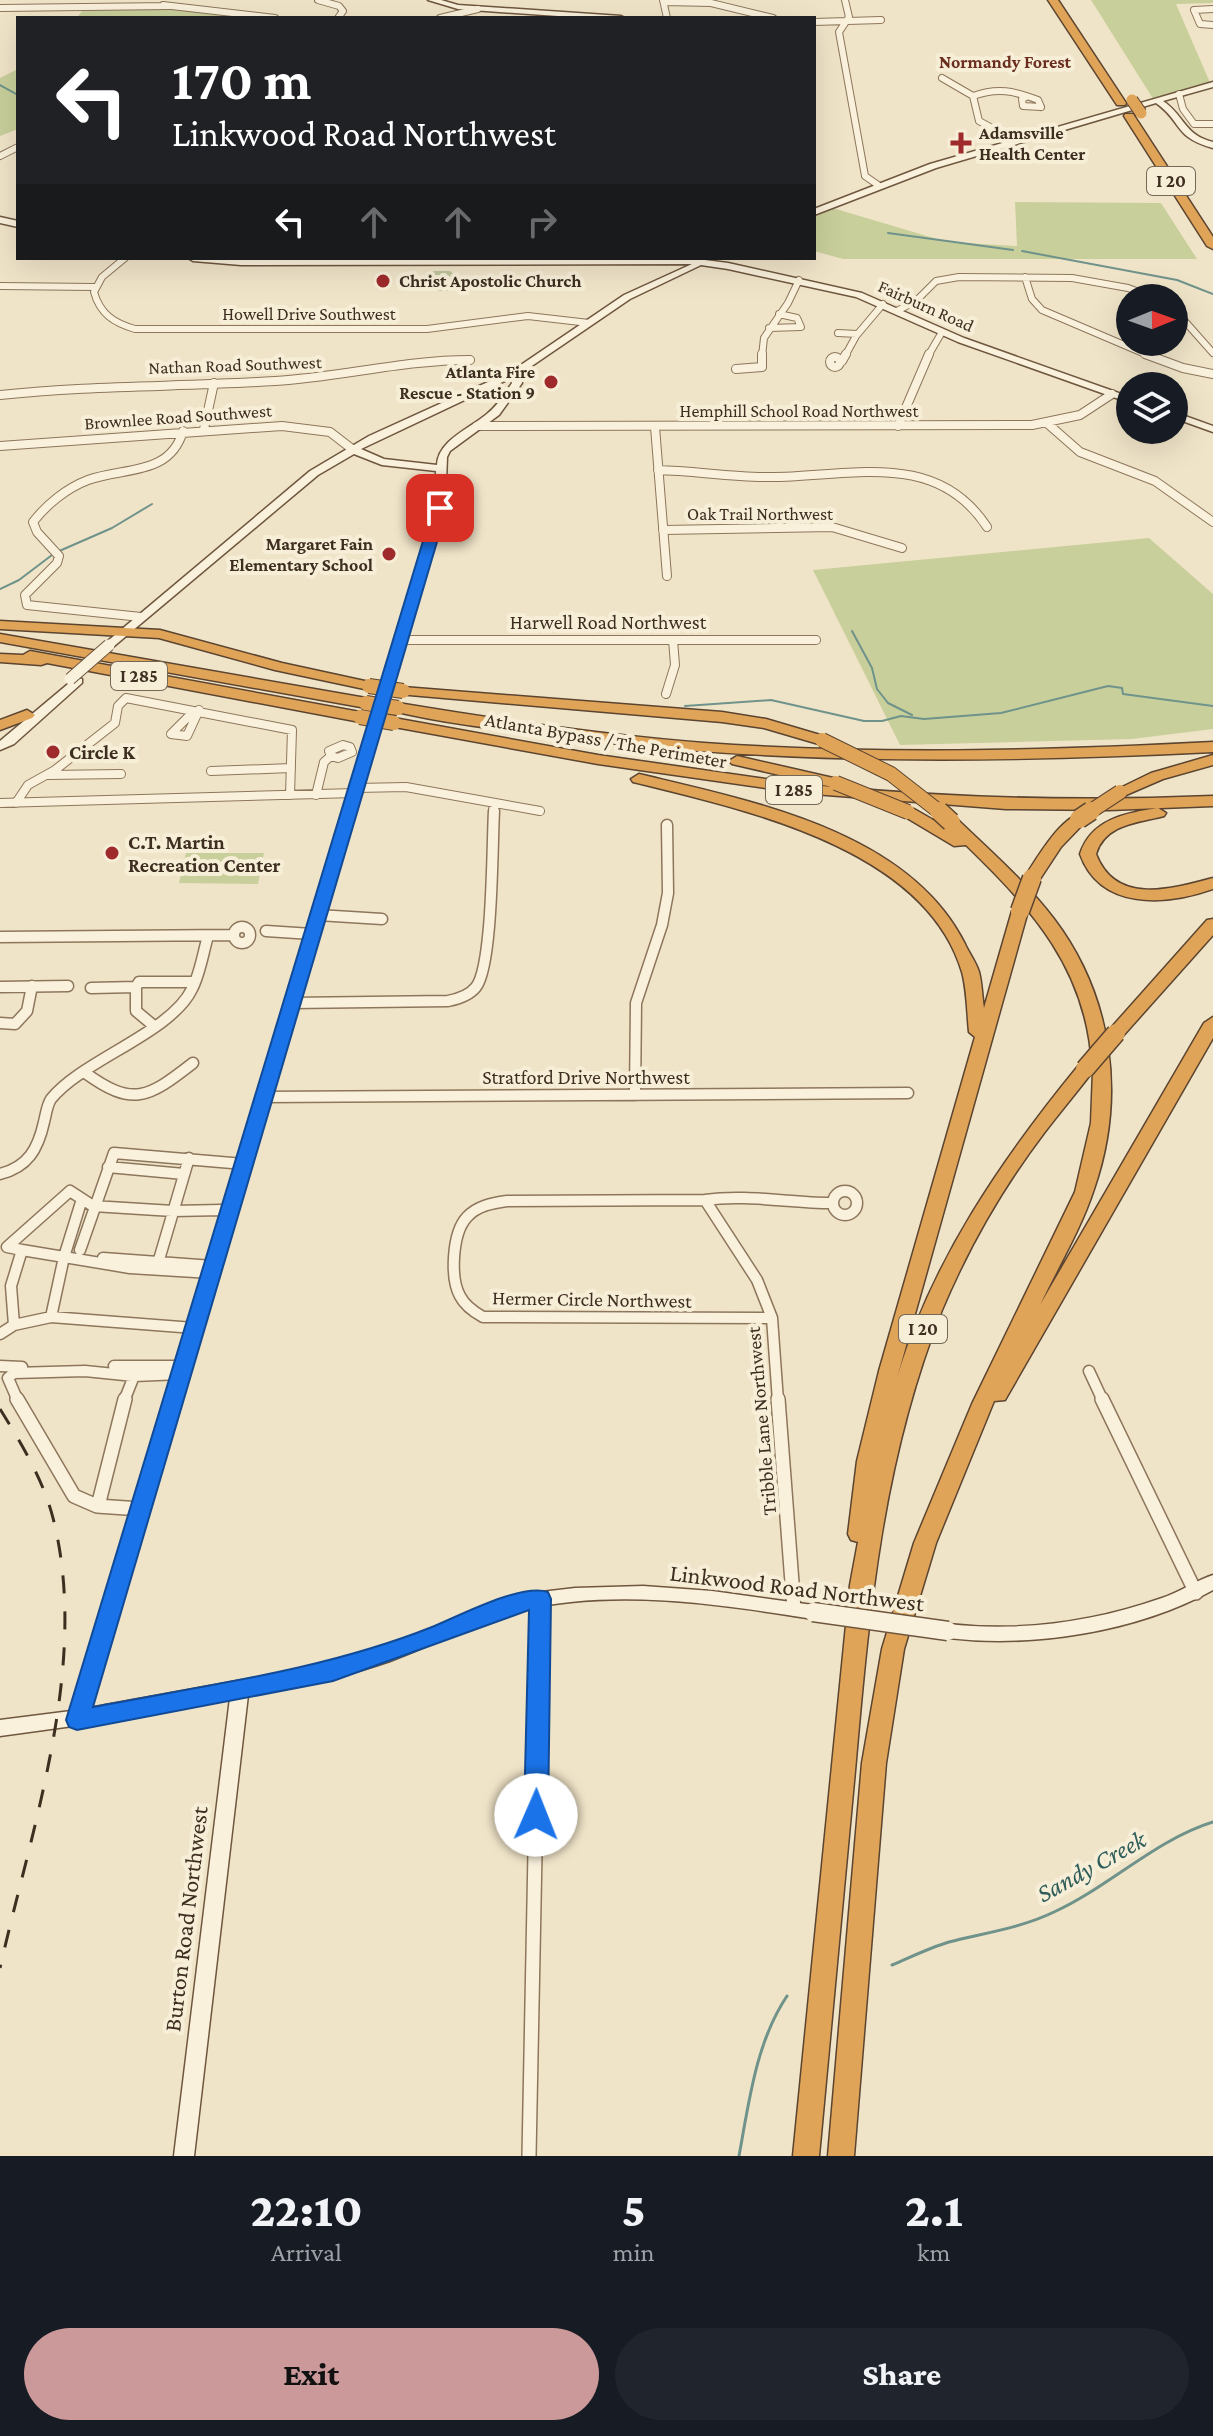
<!DOCTYPE html>
<html lang="en">
<head>
<meta charset="utf-8">
<style>
	body { margin:0; font-family:"Crimson Pro",serif; background:#20242c; color:#f1f3f6; height:100vh; display:flex; flex-direction:column; font-size:30px; white-space:nowrap }
	* { box-sizing:border-box; margin:0 }
	p { font-size:26px; color:#9ea1a6 }
	.icon { flex:none; width:44px; height:44px; fill:none; stroke:currentColor; stroke-width:2; stroke-linecap:round; stroke-linejoin:round }
	.map { position:relative; height:2156px; overflow:hidden }
	.details { display:flex; flex-direction:column; background:#171b24; flex:1 }
	.details>* { flex:none }
	.top-card { position:absolute; left:16px; top:16px; width:800px; height:244px; border-radius:0px; box-shadow:0 8px 32px #0002; background:#202124; color:#fff; overflow:hidden }
	.needle { width:52px; rotate:89deg }
	.controls { position:absolute; left:1116px; top:284px; display:grid; gap:16px }
	.controls a { display:grid; place-items:center; width:72px; height:72px; border-radius:50%; background:#171b24; box-shadow:0 8px 32px #0002; font-size:40px }
	.pin { position:absolute; display:grid; place-items:center; width:68px; height:68px; color:#fff; margin:-34px; border-radius:16px; box-shadow:0 4px 12px #0006 }
	.me { position:absolute; width:88px; margin:-44px; rotate:1deg; stroke-linejoin:round; filter:drop-shadow(0 0 6px #0008) }
	.turn { display:flex; align-items:center; gap:28px; height:168px; padding:0 24px; font-size:36px }
	.turn .icon { width:104px; height:104px; stroke-width:2.5 }
	.turn b { display:block; font-size:56px; line-height:68px }
	.lanes { display:flex; align-items:center; height:76px; padding:0 24px; background:#0003; justify-content:center; gap:40px; direction:ltr }
	.lanes .off { opacity:.35 }
	.eta { display:flex; justify-content:space-evenly; align-items:center; height:136px; text-align:center }
	.eta b { font-size:48px; font-weight:800; line-height:56px }
	.action { display:flex; gap:16px; margin-top:auto; padding:16px 24px }
	.action a { flex:1; height:92px; border-radius:48px; background:#cc999b; color:#111; font-size:32px; font-weight:800; line-height:92px; text-align:center }
	.action a+a { background:#20242c; color:#f1f3f6 }
	.map>svg:first-child { display:block }
	.green { fill:#c9cf9b }
	.cemetery { fill:#bfc49a }
	.lines { fill:none; stroke-linecap:round; stroke-linejoin:round }
	.stream-far1 { stroke:#6f938a; stroke-width:2 }
	.stream { stroke:#6f938a; stroke-width:3 }
	.street-far3-casing { stroke:#8d765c; stroke-width:8 }
	.street-far2-casing { stroke:#8d765c; stroke-width:10 }
	.street-far1-casing { stroke:#8d765c; stroke-width:13 }
	.street-casing { stroke:#8d765c; stroke-width:16 }
	.secondary-casing { stroke:#6f573f; stroke-width:3 }
	.highway-casing { stroke:#5b4430; stroke-width:3 }
	.street-far3 { stroke:#faf1dc; stroke-width:6 }
	.street-far2 { stroke:#faf1dc; stroke-width:8 }
	.street-far1 { stroke:#faf1dc; stroke-width:10 }
	.street { stroke:#faf1dc; stroke-width:13 }
	.secondary { fill:#faf1dc; fill-rule:evenodd }
	.highway { fill:#e0a458; fill-rule:evenodd }
	.rail { stroke:#3d2e20; stroke-width:3; stroke-dasharray:18 18; stroke-linecap:butt }
	.secondary-bridge-far1-casing { stroke:#6f573f; stroke-width:13; stroke-linecap:butt }
	.secondary-bridge-casing { stroke:#6f573f; stroke-width:21; stroke-linecap:butt }
	.highway-bridge-far2-casing { stroke:#5b4430; stroke-width:13; stroke-linecap:butt }
	.highway-bridge-far1-casing { stroke:#5b4430; stroke-width:16; stroke-linecap:butt }
	.highway-bridge-casing { stroke:#5b4430; stroke-width:21; stroke-linecap:butt }
	.secondary-bridge-far1 { stroke:#faf1dc; stroke-width:11 }
	.secondary-bridge { stroke:#faf1dc; stroke-width:18 }
	.highway-bridge-far2 { stroke:#e0a458; stroke-width:11 }
	.highway-bridge-far1 { stroke:#e0a458; stroke-width:14 }
	.highway-bridge { stroke:#e0a458; stroke-width:18 }
	.route { fill:#1a73e8; stroke:#114b97; stroke-width:2 }
	.poi-dot { fill:#9e2a2b; stroke:#f7eed8; stroke-width:3 }
	.labels { text-anchor:middle; stroke-width:8; stroke-linejoin:round; paint-order:stroke }
	.far-neighbourhood-label { font-size:18px; font-weight:bold; fill:#6b2e1e; stroke:#f7eed8 }
	.far-poi-label { font-size:18px; font-weight:bold; fill:#3d2e20; stroke:#f7eed8; text-anchor:start }
	.shield { fill:#f7eed8; stroke:#756857; stroke-width:2 }
	.shield-label { font-size:18px; font-weight:bold; fill:#3d2e20 }
	.far-street-label { font-size:18px; fill:#3d2e20; stroke:#f7eed8 }
	.street-label { font-size:20px; fill:#3d2e20; stroke:#f7eed8 }
	.poi-label { font-size:20px; font-weight:bold; fill:#3d2e20; stroke:#f7eed8; text-anchor:start }
	.near-street-label { font-size:24px; fill:#3d2e20; stroke:#f7eed8 }
	.near-water-label { font-size:26px; font-style:italic; fill:#2f5d5a; stroke:#f7eed8 }
</style>
</head>
<body>
<div class="map">
<svg width="1213" height="2156" viewBox="0 0 1213 2156">
	<rect width="100%" height="100%" fill="#f0e4c8"/>
	<path class="green" d="M1091,0h122v3l-37,1 35,81 -56,17z
		M84,8l110,1 80,9h-197z
		M18,69v60l-18,7v-58z
		M1015,202l146,1 36,56h-354l-29,-8v-40l12,-5 121,36 70,4z
		M1149,538l64,56v135l-81,10 -232,6 -87,-175z
		M186,853h78l-6,31 -79,-1z"/>
	<path class="cemetery" d="M450,271l7,6 -1,14h-33l1,-16 11,-4z"/>
	<g class="lines">
		<path class="stream-far1" d="M0,85l18,10
			M888,233l125,17
			M1022,251l155,29 36,14
			M57,552l55,-24 40,-24
			M0,589l19,-9 33,-25
			M852,631l20,37 5,21 11,14 24,12
			M685,706l86,-6 93,21h18l19,-5 23,3 77,-6 107,-27 14,2 1,6 90,12"/>
		<path class="stream" d="M892,1965c19,-8 37,-17 57,-23 35,-9 72,-14 105,-30 55,-25 101,-72 159,-90
			M739,2156c10,-54 17,-114 48,-160"/>
		<defs>
			<path id="street-far3" d="M318,0l21,6 4,5 -5,7
				M663,0l4,18
				M845,0l4,17 -10,15 26,144 13,9
				M664,2l47,1 62,15
				M163,5l112,13
				M0,8l169,-2
				M1213,9l-19,1 6,14 13,1
				M440,18l38,-9
				M814,22l67,-2
				M942,78l31,18 6,25 37,20
				M1179,94l4,15 11,15h19
				M973,96c25,-9 41,-5 65,4l3,7
				M1026,97l-4,2 1,7 18,1
				M0,156l18,-9
				M125,258l-23,19 -8,15c6,22 20,31 41,37h292l101,-13 61,7
				M1025,277l7,22 10,11 108,46
				M0,286l95,1
				M1174,309l39,44
				M897,311l20,-11 19,-19 23,-4 113,1 56,10 28,10
				M769,328l32,-1 -4,-9 -18,-4
				M838,333l19,1
				M762,356l2,-18 24,-35 11,-23
				M845,356l11,-20 27,-32
				M928,356l14,-24"/>
			<path id="street-far2" d="M1145,354l38,14 30,6
				M830 362a5 5 0 1 1 10 0a5 5 0 1 1-10 0Z
				M842,361l4,-7
				M736,369l26,-2v-13
				M0,395c92,-10 183,-8 275,-14 66,-4 129,-21 195,-21
				M1048,424l32,28 75,29 58,41
				M477,426l555,-1 48,-10 32,-21
				M898,426l31,-72
				M655,427l12,149
				M204,429l10,-46
				M0,446l282,-20 48,6 22,17
				M658,470c37,1 73,7 110,7 77,1 167,-30 219,50
				M663,530l169,-3 70,21
				M141,617l-114,-12 -2,-10 32,-32 2,-7 -22,-24 -4,-10c14,-18 34,-34 55,-42 36,-13 82,-4 95,-49
				M401,640h415
				M666,694l9,-29 -2,-25
				M197,713l-7,2 -19,19 16,2 12,-26
				M343,745l7,2 2,5 -14,6 -7,-2 -2,-5z
				M211,771l80,-3
				M48,775l73,-1
				M356,788l50,-1 134,24
				M316,795l8,-33 7,-6
				M0,803l355,-10
				M16,803l12,-18 27,-15 60,-47 3,-17 8,-8 166,32 -2,65
				M493,813l1,-10"/>
			<path id="street-far1" d="M318,915l64,4
				M234 935a8 8 0 1 1 16 0a8 8 0 1 1-16 0Z
				M266,931l46,3
				M0,937l232,-2
				M0,987l68,-1
				M136,987v24l18,15
				M91,988l45,-1 3,-5h56
				M292,1003l156,-2c10,-2 21,-5 28,-14 17,-22 16,-142 18,-176
				M0,1023l15,1 12,-13 5,-25
				M84,1072c49,36 64,26 109,-9
				M635,1095l1,-92 26,-78 6,-32 -1,-68
				M264,1097l644,-4
				M108,1167l76,7
				M0,1174c28,-7 38,-25 44,-52 2,-8 3,-17 7,-23 31,-39 120,-66 141,-110 8,-15 11,-36 16,-53
				M833 1203a12 12 0 1 1 24 0a12 12 0 1 1-24 0Z
				M705,1200l52,80 15,38 6,83
				M22,1250l-15,-3 63,-56 23,15 80,5 49,-1 7,4
				M80,1250l34,-97 130,11
				M103,1258l110,8
				M158,1263l31,-105
				M51,1317l13,-60 18,-58
				M772,1318l-289,-1c-9,-5 -18,-11 -23,-21 -10,-18 -8,-63 7,-79 10,-11 25,-14 40,-16l198,-1c42,-6 84,3 126,3
				M14,1325l37,-8 143,11
				M0,1334l14,-9 -3,-39 11,-36 108,18 81,5
				M0,1366l22,1
				M114,1366h69
				M1089,1371l14,30
				M18,1401l-10,-23 6,-5 71,-2 49,5
				M124,1401l10,-25 47,-2"/>
			<path id="street" d="M17,1399l57,97 23,10 44,3
				M778,1399l16,210
				M1102,1399l94,194
				M98,1506l27,-107
				M529,2156l11,-557"/>
			<path id="secondary" d="M428,0h13l17,5 163,11 4,2h-38l-129,-9z
				M1213,82v5l-50,14c22,15 21,34 50,41v6c-40,-11 -30,-26 -57,-45l-220,65 -122,47v-6l116,-45z
				M0,217l18,4v6l-18,-4z
				M188,258h501l39,5 134,30 102,45 166,59v6l-172,-61 -102,-45 -128,-28 -27,-4 -71,34 -110,75 2,9 -23,32 -49,36 -3,6 -2,51 -356,1200 242,-44 51,-16 114,-45 45,-11 34,-4 68,-2 69,5 101,14 6,2 3,5 -3,5 -6,2c-96,-15 -196,-31 -291,-9 -46,11 -88,35 -132,51 -46,16 -94,26 -142,34l-54,461h-20l56,-458 -153,30 -4,-2 -73,10v-16l71,-9 364,-1203 1,-37 -54,-6 -28,-11 -36,21 -205,172 -4,1 -6,-3 207,-174 59,-35 143,-65 112,-76 68,-31 -451,1 -48,-4zM511,378l1,5c-7,10 -14,22 -24,30 -17,15 -50,27 -51,52l-53,-6 -23,-10z
				M1174,412l39,14v6l-39,-14z
				M78,678l4,1v4l-68,61 -14,6v-9l74,-62z
				M1213,1575v15c-76,42 -180,58 -265,48l-6,-2 -3,-5 3,-5 6,-2c72,8 146,-2 214,-26 18,-6 33,-17 51,-23z"/>
			<path id="highway" d="M1048,0h10l68,103 -1,2h-8z
				M1125,114h8l80,123v12l-6,-3 -83,-130z
				M0,621l160,9 122,33 92,20 2,3 -7,4 -94,-20 -116,-32 -159,-9z
				M0,634l366,64 8,5 -8,5 -366,-66z
				M30,651l330,61 8,5 -8,5 -313,-59 -6,2 -41,-3v-8l23,1z
				M403,687l319,25 44,7 61,18 3,3 -8,5 -58,-17 -42,-6 -324,-28 -2,-3z
				M398,703c102,17 204,32 306,40 170,12 339,8 509,-1v10c-218,11 -436,13 -653,-15 -55,-7 -113,-13 -167,-26v-6z
				M27,710l8,5 -3,3 -32,12v-10z
				M394,718l204,37 203,29 31,3 -100,-23 -3,-3 8,-5 105,24 2,3 -7,4c126,12 250,14 376,9v10l-104,4 -103,-1 -205,-16 -203,-29 -209,-38v-6z
				M1213,755v10l-50,14 -37,16 -6,2 -8,-5 39,-19z
				M639,774c112,27 270,57 326,170 4,9 11,18 14,28 3,11 3,24 5,36l28,-97 8,-5 8,5 -131,467c35,-117 105,-219 182,-313l6,-2 7,3c-5,-97 -60,-157 -126,-221l-12,1 -52,-31 -2,-3 2,-3h12l35,20 -6,-7 2,-3h12c33,32 69,63 97,100 59,78 72,178 40,270 -13,40 -36,78 -54,116l164,-282 9,-6v21l-208,362 -11,1 -58,142 -32,106 -18,114 -32,393h-26l34,-393 20,-114 32,-106 58,-139 103,-212 16,-69 2,-52c-16,21 -33,41 -49,62 -41,54 -76,115 -102,177 -60,151 -73,302 -87,461 -12,128 -24,257 -36,385h-26l57,-571 8,-43 -7,-2 -3,-6 9,-73 22,-90 96,-334 -6,-5c-2,-19 -2,-42 -7,-60 -37,-125 -220,-163 -329,-190l-2,-3z
				M1158,808l8,5 -2,3c-27,7 -59,8 -68,38 20,52 76,35 117,24v11c-48,17 -113,21 -133,-35 11,-35 46,-41 78,-46z
				M1079,814l8,5 -2,3 -24,25 -23,35h-12l-2,-4c12,-18 34,-57 55,-64z
				M1213,919v16l-91,102h-12l-3,-4 3,-4 97,-109z"/>
		</defs>
		<use href="#street-far3" class="street-far3-casing"/>
		<use href="#street-far2" class="street-far2-casing"/>
		<use href="#street-far1" class="street-far1-casing"/>
		<use href="#street" class="street-casing"/>
		<use href="#secondary" class="secondary-casing"/>
		<use href="#highway" class="highway-casing"/>
		<use href="#street-far3" class="street-far3"/>
		<use href="#street-far2" class="street-far2"/>
		<use href="#street-far1" class="street-far1"/>
		<use href="#street" class="street"/>
		<use href="#secondary" class="secondary"/>
		<use href="#highway" class="highway"/>
		<path class="rail" d="M0,1409c21,34 43,70 53,109 37,145 -21,308 -53,450"/>
		<defs>
			<path id="secondary-bridge-far1" d="M70,679l39,-34"/>
			<path id="secondary-bridge" d="M813,1612l135,19"/>
			<path id="highway-bridge-far2" d="M1132,100l9,13"/>
			<path id="highway-bridge-far1" d="M369,686l34,5
				M366,703l32,5
				M360,717l34,6
				M822,740l69,34 50,39
				M836,783l72,29
				M1088,813l32,-21"/>
			<path id="highway-bridge" d="M939,811l12,11
				M1079,819l12,-8
				M1020,911l12,-33
				M1085,1069l31,-36"/>
		</defs>
		<use href="#secondary-bridge-far1" class="secondary-bridge-far1-casing"/>
		<use href="#secondary-bridge" class="secondary-bridge-casing"/>
		<use href="#highway-bridge-far2" class="highway-bridge-far2-casing"/>
		<use href="#highway-bridge-far1" class="highway-bridge-far1-casing"/>
		<use href="#highway-bridge" class="highway-bridge-casing"/>
		<use href="#secondary-bridge-far1" class="secondary-bridge-far1"/>
		<use href="#secondary-bridge" class="secondary-bridge"/>
		<use href="#highway-bridge-far2" class="highway-bridge-far2"/>
		<use href="#highway-bridge-far1" class="highway-bridge-far1"/>
		<use href="#highway-bridge" class="highway-bridge"/>
	</g>
	<path class="route" d="M440,504l7,4 -354,1199c114,-22 231,-37 339,-80 27,-11 89,-44 116,-35l3,7 -3,216 -4,8 -8,3 -9,-3 -3,-8 5,-205 -196,71 -256,49 -8,-3 -3,-7 367,-1212z"/>
	<g class="poi-dot">
		<path d="M957 131h8v8h8v8h-8v8h-8v-8h-8v-8h8z"/>
		<circle cx="383" cy="281" r="8"/>
		<circle cx="551" cy="382" r="8"/>
		<circle cx="389" cy="554" r="8"/>
		<circle cx="53" cy="752" r="8"/>
		<circle cx="112" cy="853" r="8"/>
	</g>
	<g class="labels">
		<g class="far-neighbourhood-label">
			<text x="1005" y="68">Normandy Forest</text>
		</g>
		<g class="far-poi-label">
			<text x="979" y="139">Adamsville<tspan x="979" dy="21">Health Center</tspan></text>
			<text x="399" y="287">Christ Apostolic Church</text>
			<text x="535" y="378" text-anchor="end">Atlanta Fire<tspan x="535" dy="21">Rescue - Station 9</tspan></text>
			<text x="373" y="550" text-anchor="end">Margaret Fain<tspan x="373" dy="21">Elementary School</tspan></text>
		</g>
		<g class="shield">
			<rect x="1147" y="167" width="48" height="28" rx="6"/>
			<rect x="111" y="662" width="56" height="28" rx="6"/>
			<rect x="766" y="776" width="56" height="28" rx="6"/>
			<rect x="899" y="1315" width="48" height="28" rx="6"/>
		</g>
		<g class="shield-label">
			<text x="1171" y="187">I 20</text>
			<text x="139" y="682">I 285</text>
			<text x="794" y="796">I 285</text>
			<text x="923" y="1335">I 20</text>
		</g>
		<g class="far-street-label">
			<text transform="translate(926 306) rotate(24)" y="6">Fairburn Road</text>
			<text x="309" y="320">Howell Drive Southwest</text>
			<text transform="translate(235 365) rotate(-2)" y="6">Nathan Road Southwest</text>
			<text x="799" y="417">Hemphill School Road Northwest</text>
			<text transform="translate(178 417) rotate(-4)" y="6">Brownlee Road Southwest</text>
			<text x="760" y="520">Oak Trail Northwest</text>
		</g>
		<g class="street-label">
			<text x="608" y="629">Harwell Road Northwest</text>
			<text transform="translate(606 740) rotate(10)" y="7">Atlanta Bypass / The Perimeter</text>
			<text x="586" y="1084">Stratford Drive Northwest</text>
			<text transform="translate(592 1299) rotate(1)" y="7">Hermer Circle Northwest</text>
			<text transform="translate(761 1421) rotate(-95)" y="7">Tribble Lane Northwest</text>
		</g>
		<g class="poi-label">
			<text x="69" y="759">Circle K</text>
			<text x="128" y="849">C.T. Martin<tspan x="128" dy="23">Recreation Center</tspan></text>
		</g>
		<g class="near-street-label">
			<text transform="translate(797 1588) rotate(7)" y="8">Linkwood Road Northwest</text>
			<text transform="translate(186 1919) rotate(-83)" y="8">Burton Road Northwest</text>
		</g>
		<g class="near-water-label">
			<text transform="translate(1091 1866) rotate(-29)" y="9">Sandy Creek</text>
		</g>
	</g>
</svg>
<div class="controls">
<a><svg class="needle" viewBox="-14 -14 28 28"><path d="M0-13l5 13h-10z" fill="#e53935"/><path d="M0 13l5-13h-10z" fill="#9ea1a6"/></svg></a>
<a><svg class="icon" aria-label="layers" viewBox="0 0 24 24"><path d="M12 4l9 5-9 5-9-5zM3 14l9 5 9-5"/></svg></a>
</div>
<div class="pin" style="left:440px;top:508px;background:#d93025"><svg class="icon" aria-label="arrive" viewBox="0 0 24 24"><path d="M6 21V4h12l-3 4 3 4H6"/></svg></div>
<svg class="me" style="left:536px;top:1815px" viewBox="-20 -20 40 40"><circle r="19" fill="#fff"/><path d="M0-13L10 11 0 6-10 11z" fill="#1a73e8"/></svg>
<div class="top-card">
<div class="turn"><svg class="icon" aria-label="left" viewBox="0 0 24 24"><path d="M17 20v-9H6M10 6l-5 5 5 5"/></svg><div><b>170 m</b>Linkwood Road Northwest</div></div>
<div class="lanes"><svg class="icon" aria-label="left" viewBox="0 0 24 24"><path d="M17 20v-9H6M10 6l-5 5 5 5"/></svg><svg class="icon off" aria-label="ahead" viewBox="0 0 24 24"><path d="M12 20V5M6 11l6-6 6 6"/></svg><svg class="icon off" aria-label="ahead" viewBox="0 0 24 24"><path d="M12 20V5M6 11l6-6 6 6"/></svg><svg class="icon off" aria-label="right" viewBox="0 0 24 24"><path d="M7 20v-9h11M14 6l5 5-5 5"/></svg></div>
</div>
</div>
<section class="details">
<div class="eta">
<div><b>22:10</b><p>Arrival</p></div>
<div><b>5</b><p>min</p></div>
<div><b>2.1</b><p>km</p></div>
</div>
<div class="action"><a>Exit</a><a>Share</a></div>
</section>
</body>
</html>
